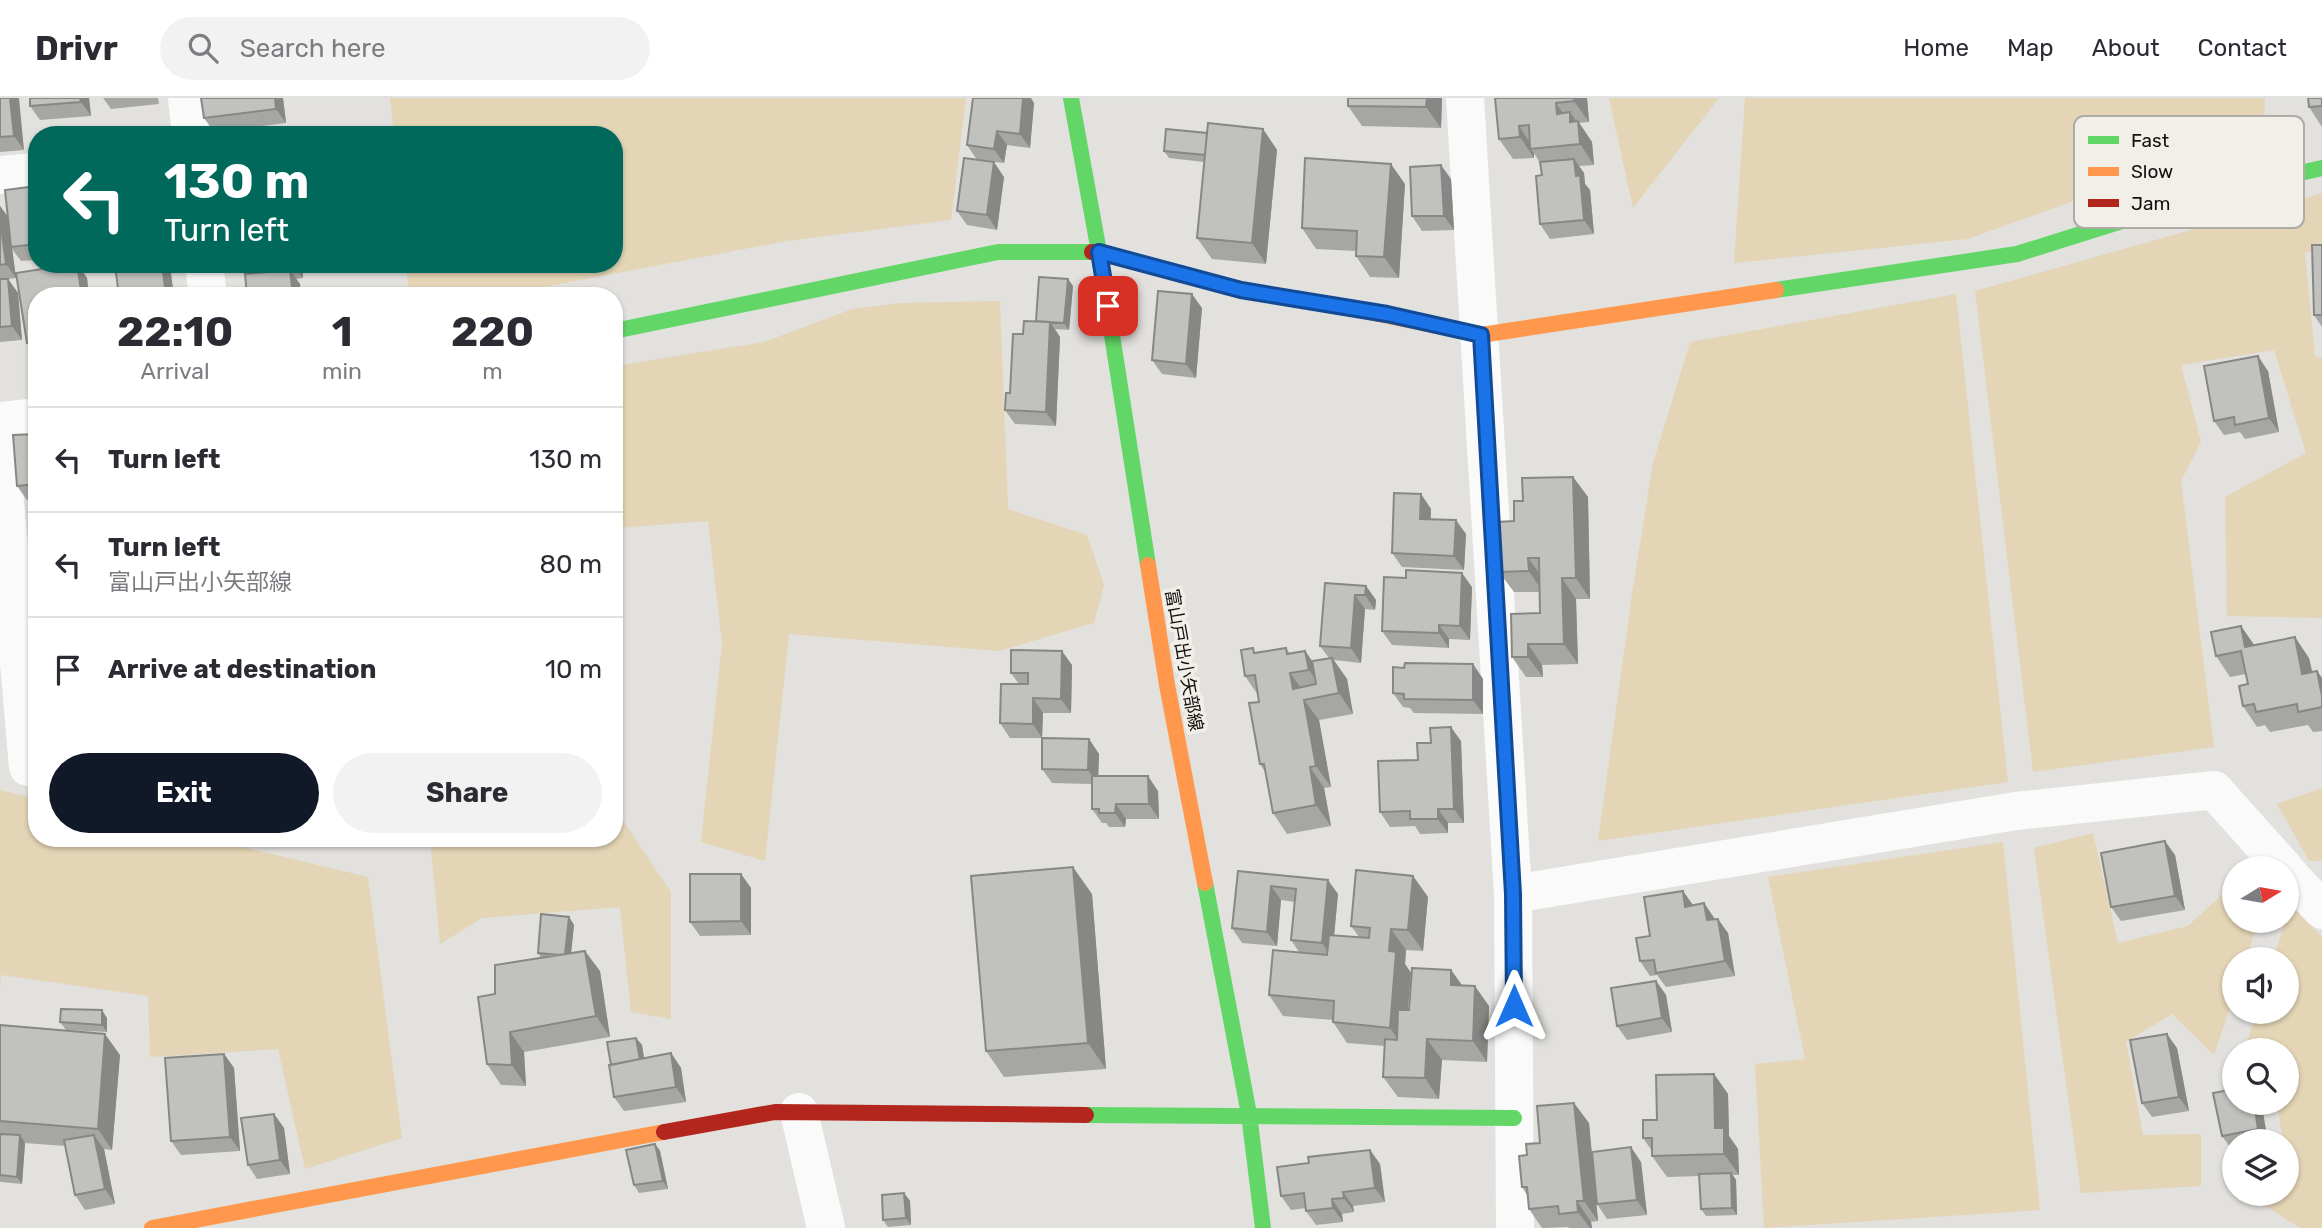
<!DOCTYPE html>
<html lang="en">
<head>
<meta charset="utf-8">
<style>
	body { margin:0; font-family:Rubik,"Noto Sans JP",sans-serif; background:#f2f2f3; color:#2b2b33; height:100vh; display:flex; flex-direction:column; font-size:26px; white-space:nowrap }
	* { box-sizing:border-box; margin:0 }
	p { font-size:23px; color:#7c7c81 }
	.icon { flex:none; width:38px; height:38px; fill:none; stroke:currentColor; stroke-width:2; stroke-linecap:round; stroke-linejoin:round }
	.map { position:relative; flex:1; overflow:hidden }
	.details { position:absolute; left:28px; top:189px; width:595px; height:560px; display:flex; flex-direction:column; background:#fff; border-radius:28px; box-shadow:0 2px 5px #0004 }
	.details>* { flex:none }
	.banner { position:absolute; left:28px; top:28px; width:595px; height:147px; border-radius:28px; box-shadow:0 2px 5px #0004; background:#00695c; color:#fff; overflow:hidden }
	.needle { width:46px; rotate:79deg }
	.controls { position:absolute; left:2222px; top:758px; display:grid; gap:14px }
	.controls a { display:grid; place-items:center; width:77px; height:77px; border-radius:50%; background:#fff; box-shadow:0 2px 5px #0004; font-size:35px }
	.pin { position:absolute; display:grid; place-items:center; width:60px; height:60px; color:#fff; margin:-30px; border-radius:14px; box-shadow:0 4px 10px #0006 }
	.me { position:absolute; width:77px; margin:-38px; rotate:0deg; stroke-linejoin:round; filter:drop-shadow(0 0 5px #0008) }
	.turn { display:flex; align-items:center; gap:24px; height:147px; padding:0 21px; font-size:32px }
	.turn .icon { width:91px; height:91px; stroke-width:2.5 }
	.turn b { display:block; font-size:49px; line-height:60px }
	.eta { display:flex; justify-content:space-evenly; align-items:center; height:119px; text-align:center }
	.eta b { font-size:42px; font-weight:700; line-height:49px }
	.primary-button { display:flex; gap:14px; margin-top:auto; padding:14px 21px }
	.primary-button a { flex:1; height:80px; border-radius:42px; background:#111827; color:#fff; font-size:28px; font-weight:700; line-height:80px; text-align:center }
	.primary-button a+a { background:#f2f2f3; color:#2b2b33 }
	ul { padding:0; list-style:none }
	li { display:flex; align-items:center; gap:21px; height:105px; padding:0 21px; border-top:2px solid #e1e1e2 }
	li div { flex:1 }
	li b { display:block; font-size:26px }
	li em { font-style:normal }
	header { display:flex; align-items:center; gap:42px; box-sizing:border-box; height:98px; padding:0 35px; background:#fff; border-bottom:2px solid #e1e1e2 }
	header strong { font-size:33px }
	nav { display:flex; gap:38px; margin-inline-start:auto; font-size:24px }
	.search { width:490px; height:63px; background:#f2f2f3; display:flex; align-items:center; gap:18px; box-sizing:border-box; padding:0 24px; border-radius:38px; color:#7c7c81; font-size:26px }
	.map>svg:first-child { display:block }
	.green { fill:#e3d5b5 }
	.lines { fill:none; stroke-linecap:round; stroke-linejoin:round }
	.street { stroke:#fbfafa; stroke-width:38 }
	.fast { stroke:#63d668; stroke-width:16 }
	.slow { stroke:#ff974d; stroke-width:16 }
	.jam { stroke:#b3261e; stroke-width:16 }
	.wall { fill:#a6a6a3 }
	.shaded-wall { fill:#878785 }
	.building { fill:#c1c1be; stroke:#878785; stroke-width:2 }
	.route-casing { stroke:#114b97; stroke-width:18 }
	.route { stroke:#1a73e8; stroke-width:12 }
	.labels { text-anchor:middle; stroke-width:7; stroke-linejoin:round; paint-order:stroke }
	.street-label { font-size:18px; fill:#11100e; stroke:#f2efe9 }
	.key { fill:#f2efe9; stroke:#aeaca7; stroke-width:2 }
	.key-label { font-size:19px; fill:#11100e }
</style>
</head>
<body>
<header>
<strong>Drivr</strong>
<div class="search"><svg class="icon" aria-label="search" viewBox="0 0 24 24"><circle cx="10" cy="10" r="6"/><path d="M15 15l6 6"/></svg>Search here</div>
<nav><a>Home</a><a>Map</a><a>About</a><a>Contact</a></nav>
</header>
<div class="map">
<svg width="2322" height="1130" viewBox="0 0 2322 1130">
	<rect width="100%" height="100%" fill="#e2e1de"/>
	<path class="green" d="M390,0h576l-15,122 -164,21 -291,55h-87l-3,-32h208v-129h-220z
		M1609,0h110l-86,110z
		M1745,0h520l-1,35 -296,106 -234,24z
		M2322,95v57l-17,3 10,103 7,2v260l-95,-2 -2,-119 81,-44 -32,-103 -93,15 20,77 -20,39 33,266 -181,25 -58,-481z
		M1956,196l52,488 -410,59 34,-247 21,-131 37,-121z
		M1000,203l8,208 79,26 17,50 -10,38 -95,28 -210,-17 -24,227 -64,-19 21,-199 -14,-122 -89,7 -5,5v-167l150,-24 88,-33 50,-6z
		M2322,690v73h-13l-32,-57z
		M0,692l37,9v39h168l163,39 34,261 -97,31 -27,-120 -128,8 -2,-61 -147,-21 -1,11z
		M614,709l57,85v127l-40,-7 -11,-105 -138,11 -42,26 -10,-106h184z
		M2093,735l25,110 70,-17 39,-36 8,5v25l23,1 -12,38h-11v33l-21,63 -42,-41 -46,28 17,93 58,-1v52l-120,7 -47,-345z
		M2003,744l37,368 -276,18 -9,-164 50,-5 -37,-182z
		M2291,806l31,33v291h-22l-53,-34h40v-53h-4l-6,-38 10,-1v-52h-43l13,-38h30v-53h-14z"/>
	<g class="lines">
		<path class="street" d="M187,0l4,37
			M1465,0l48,796 2,334
			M0,77l37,-3
			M204,166l4,32
			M0,323l37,-4
			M0,345l28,324
			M2287,774l35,38
			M1513,796l503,-83 198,-21 70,78
			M799,1014l27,116"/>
		<path class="fast" d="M1071,0l28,154 49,313
			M1776,192l241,-36 194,-61 111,-25
			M614,233l384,-79h94
			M1205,785l44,231 14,114
			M1086,1017l428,3"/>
		<path class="slow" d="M1354,211l127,26 295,-45
			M1148,467l19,120 38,198
			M152,1130l512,-96"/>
		<path class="jam" d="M1092,154h7l142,38 113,19
			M664,1034l111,-20 311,3"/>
	</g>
	<path class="wall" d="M0,0l24,52 -24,2z
		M30,0h59l2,18 -51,4 -10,-14z
		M103,0h55l1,6 -48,5z
		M201,0h82l3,25 -72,9 -10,-14z
		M1348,0h94l-1,30 -79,-2 -14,-20z
		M1495,0h92l2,24 -10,1 13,19 2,23 -15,1 5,7 1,11 5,6 4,44 -44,5 -10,-15 2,-49 -2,-12 -6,-10v5l-21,1 -14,-20z
		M2322,0v29l-13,-20z
		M1034,5l-4,45 -23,-3 -3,18 -27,-3 -10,-15z
		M1263,31l14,21 -11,114 -54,-5 -15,-21 7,-76 -35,-4 -5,-7 43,-18z
		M1004,79l-7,53 -30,-5 -10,-14z
		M1451,81l3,51 -32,1 -10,-15z
		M1405,86l-6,94 -29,-1 -14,-21v-5l-40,-2 -14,-21z
		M37,88v74l-16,1 -9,-12 4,29 -8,1 10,14 4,47 -22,2v-136l8,11z
		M2322,147v82l-8,-12z
		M74,166h3l10,14 2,18h-52v61l-10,-14 -11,-70z
		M245,166h57l1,14 -7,1 4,5 -51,-10 -3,-4z
		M1068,181l5,7 -4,44 -14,-1 5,8 -4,89 -41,-2 -10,-14 5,-17 13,-59 14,-12z
		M1202,210l-6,70 -34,-4 -10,-14z
		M2268,273l11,61 -34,7 -5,-7 -16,3 -10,-14z
		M37,336v65l-10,1 -10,-14z
		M1573,379l15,20 2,102h-14l2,65 -36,1 1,12h-17l-14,-20 28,-44 -1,-21h-25l-15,-20 24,-71z
		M1421,396l10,15v10l35,15 -2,36 -62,-3 -10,-14z
		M1325,485l41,3 10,14 -1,10 -10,-1 -4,54 -27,-3 13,19 6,35 -34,6 12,67 -7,1 7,38 -44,8 -14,-21 -7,-40 -6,-9 -1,-62 -1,-7 -13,-19 11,-23 30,-5 4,6 15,-3 7,10 17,-3 -9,-12z
		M1472,489l-2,53 -21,-1v9l-57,-3 -10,-14z
		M2254,547l55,13 3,14 5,-1 5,7v53l-9,1 -5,-7 -38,7 -5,-7 -8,2 -14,-21 5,-22 -2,-10 -16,3 -14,-21z
		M1473,566l10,15v35l-69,-1 -4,-5 -7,-1 -10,-14 11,-25z
		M1072,567l-1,48h-28l-1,25 47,1 10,15 -1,22 60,15 1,28h-33l-1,8h-16l-3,-4h-4l-10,-14v-25l-40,-1 -10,-14v-31h-32l-10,-15 19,-39 -8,-11z
		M1461,643l3,82h-16v10l-28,1 -5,-8 -25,1 -10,-15 38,-52z
		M2175,757l10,55 -64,11 -10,-14z
		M1238,773l100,23 -4,41 25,2 -8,-11 62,-50 15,21 -5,54 -17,-1 -1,14 6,9 -3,37h1l42,-40 11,15 27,21 -2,56 -45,-2 -3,39 -41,-2 -15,-20 2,-31 -38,-3 -14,-21v-2l-50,-4 -14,-21 30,-43 -8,-12 4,-38 -14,-2 -4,46 -35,-3 -10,-15z
		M741,776l10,14v47l-51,1 -10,-14z
		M1092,796l14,175 -102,8 -18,-26z
		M1704,805l11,16 13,14 7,43 -69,11 -9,-12 -7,1 -10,-15 10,-25 43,-31z
		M569,819l5,8 -3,28 29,18 10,66 -86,15 2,34 -25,-1 -14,-21 8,-70 46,-36 -3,-5z
		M1656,883l10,14 6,37 -45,8 -10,-14z
		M107,920v14l-41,-2 -6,-8z
		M0,927l120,30 -8,95 -8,-1 11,55 -30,6 -10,-15 -10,-49 -40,-3 -3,41 -21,-2 -1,-1z
		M636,940l6,7 2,13 27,-5 10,15 5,34 -62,9 -10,-14 -3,-32z
		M2177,950l12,63 -37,6 -10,-14z
		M224,956l10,14 6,83 -59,4 -10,-14z
		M1714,976l14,20 1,42 9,13 1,26h-6l3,5 1,35 -31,1 -5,-7 -1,-33 -33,1 -15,-21v-5l-9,-13 14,-18z
		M2235,1004h26l7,39h-33v9h-3l-10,-14z
		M274,1016l10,14 6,46 -33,5 -9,-14z
		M1589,1025l9,98 -7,1 1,6h-23l-1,-1 -26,1 -13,-19 -2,-14 -5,-8 5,-32 13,-12z
		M655,1046l5,7 8,38 -29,4 -5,-8z
		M1370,1052l10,14 5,38 -32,4 1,6 -12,2 1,8 -27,3 -10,-14v-3l-15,2 -10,-14 28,-33z
		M1641,1064l6,53 -40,4 -10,-15z
		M904,1095l6,8 1,24 -23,2 -5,-7z"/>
	<path class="shaded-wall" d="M10,0h9l5,52 -10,-14z
		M80,0h9l2,18 -10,-14z
		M275,0h8l3,25 -10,-14z
		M1023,0h8l3,5 -4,45 -10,-14z
		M1427,0h15l-1,30 -15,-21z
		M1574,0h13l2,24 -15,-21z
		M1556,5l14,21 -13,-10z
		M1570,14l8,12v-3l14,21 2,23 -14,-21 -10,-22z
		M1519,28l14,21 -3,2 4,4v5l-14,-21z
		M1263,31l14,21 -11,114 -14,-21z
		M997,33l10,14 -3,18 -10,-14z
		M1574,61l10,14 1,11 5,6 4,44 -10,-14z
		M994,64l10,15 -7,53 -10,-15z
		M1391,66l14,20 -6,94 -15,-21z
		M1441,67l10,14 3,51 -10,-14z
		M0,108l8,11 8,61 -10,-14 -6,-44z
		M77,166l10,14 2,18h-7z
		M162,166h3l6,9 3,23h-8z
		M294,166h8l1,14z
		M290,172l10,14 1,12h-8z
		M8,181l10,14 4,47 -10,-14z
		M1068,181l5,7 -4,44 -5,-7z
		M1192,196l10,14 -6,70 -10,-14z
		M1050,224l10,15 -4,89 -10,-14z
		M2258,258l10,15 11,61 -10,-14z
		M1573,379l15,20 2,102 -14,-21z
		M1421,396l10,15 -1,24 -10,-14z
		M1456,422l10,14 -2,36 -10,-14z
		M1528,460l15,20v14l-14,-21z
		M1462,475l10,14 -2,53 -10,-14z
		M1562,480l14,21 2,65 -14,-20z
		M1366,488l10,14 -1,10 -10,-15z
		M1355,497l10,14 -4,54 -10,-15z
		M1439,527l10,14v9l-10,-15z
		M2241,528l14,20 -10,1z
		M2295,539l14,21 8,36 -15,-20z
		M1528,546l14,21 1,12 -15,-20z
		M1062,553l10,14 -1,48 -10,-14z
		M1305,553l15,21 4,19 -15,-21z
		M1332,560l15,21 6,35 -14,-21z
		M1473,566l10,15v35l-10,-14z
		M2317,573l5,7v18z
		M1290,575l15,21 -1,6 15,20 12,67 -15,-21 -23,-77z
		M1033,600l10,15 -1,25 -9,-14z
		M1451,629l10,14 3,82 -10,-14z
		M1089,641l10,15 -1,30 -10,-14z
		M1310,669l14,21 7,38 -15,-21z
		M1148,678l10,15 1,28 -10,-15z
		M1116,706l10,15 -1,8 -10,-14z
		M1438,711l10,14v10l-10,-14z
		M2165,743l10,14 10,55 -10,-14z
		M1073,769l19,27 14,175 -18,-26z
		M741,776l10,14v47l-10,-14z
		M1413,778l15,21 -5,54 -15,-21z
		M1328,782l10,14 -6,64 -10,-15z
		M1271,788l10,14 -4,46 -10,-14z
		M1683,793l10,14 -8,2z
		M1704,805l10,15 3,17 -10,-15z
		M569,819l5,8 -4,38 -5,-8z
		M1718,821l10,14 7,43 -10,-15z
		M1391,831l15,21 -1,14 6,9 -7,75 -14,-20 -1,-77z
		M585,853l15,20 10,66 -14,-21z
		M1451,872l15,21 -15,-6z
		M1656,883l10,14 6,37 -10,-14z
		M1475,888l14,20 -2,56 -14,-21z
		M102,912l5,8v14l-5,-7z
		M510,934l14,20 2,34 -14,-21z
		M105,936l15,21 -8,95 -14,-21z
		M2167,936l10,14 12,63 -10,-14z
		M636,940l6,7 4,26 -5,-8z
		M1427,941l15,21 -3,39 -14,-21z
		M671,955l10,15 5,34 -10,-15z
		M224,956l10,14 6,83 -10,-14z
		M1714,976l14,20 1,42 9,13 1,26 -15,-21 -9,-26z
		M2254,1004h7l7,39 -10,-12z
		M1574,1005l15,20 9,98 -14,-20z
		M274,1016l10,14 6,46 -10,-14z
		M20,1037l5,8 -3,41 -5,-7z
		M94,1037l10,14 11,55 -10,-15z
		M655,1046l5,7 8,38 -5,-8z
		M1631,1049l10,15 6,53 -10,-15z
		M1370,1052l10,14 5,38 -10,-14z
		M1731,1075l5,7 1,35 -5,-7z
		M1343,1094l10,14 1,6 -10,-14z
		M904,1095l6,8 1,24 -5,-7z
		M1332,1101l10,15 1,8 -10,-14z
		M1577,1103l14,21 1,6h-2l-12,-16z"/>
	<path class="building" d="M0,0h10l4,38 -14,1z
		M30,0h50l1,4 -51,4z
		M201,0h74l1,11 -72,9z
		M973,0h50l-3,36 -23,-3 -3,18 -27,-4z
		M1348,0h79l-1,9 -78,-1z
		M1495,0h79v3l-18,2 1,11 13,-2v10l8,-1 2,23 -50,5 -1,-24 -10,1 1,11 -21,2z
		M2308,0h14v8l-13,1z
		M1208,25l55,6 -11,114 -55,-5z
		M1166,31l41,4 -2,22 -41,-4z
		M281,36v1h-31z
		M964,60l30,4 -7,53 -30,-4z
		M1305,60l86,6 -7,93 -28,-1 1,-25 -55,-3z
		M1574,61l2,17 4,-1 4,45 -44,4 -4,-48 6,-1 -2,-13z
		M1441,67l3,51h-32l-2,-49z
		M37,88v58l-26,3 -6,-57z
		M0,122l6,44 -6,1z
		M2312,147h10v70h-8z
		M74,166h3l5,32h-45v45l-10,2 -11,-70z
		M162,166l4,32h-47l-4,-31z
		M245,166h43l-42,6z
		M290,172l3,26h-46l-2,-22z
		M1039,179l29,2 -4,44 -28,-2z
		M0,181h8l4,47 -12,1z
		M1158,193l34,3 -6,70 -34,-4z
		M1024,223l26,1 -4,90 -41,-2 1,-17h4l3,-59h10z
		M2258,258l11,62 -34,7 -1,-8 -20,4 -10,-55z
		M37,336v50l-20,2 -4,-51z
		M1573,379l3,101h-14l2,66h-36v13h-16l-1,-43 29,-1 -1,-55h-11l1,13 -30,1 -2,-50 17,-1v-20h9l-1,-23z
		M1394,395l27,1 -1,25 36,1 -2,36 -62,-3z
		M1406,472l56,3 -2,53 -21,-1v8l-57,-2 2,-54 22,1z
		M1325,485l41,3 -1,9h-10l-4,53 -31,-2z
		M2241,528l4,21 50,-10 7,37 15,-3 5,25v11l-24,5 -1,-8 -41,8 -2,-8 -11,2 -4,-20 9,-2 -7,-33 -25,5 -5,-24z
		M1253,550l1,5 32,-5 1,6 18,-3 4,19 -19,3 3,16 23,-5 -4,-23 20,-3 7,35 -35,7 12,66 -6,1 6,38 -43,8 -9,-49h-4l-11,-61 10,-1 -4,-27 -10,1 -4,-26z
		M1011,552l51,1 -1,48 -28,-1v26l-33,-1 1,-39h27v-11h-17z
		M1405,565l68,1v36l-69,-1v-5l-11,-1v-26l11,1z
		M1451,629l3,82h-16v10h-28v-8l-30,1 -2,-51 40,-1 -1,-17h14l-1,-15z
		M1042,640l47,1 -1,31 -46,-1z
		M1092,678h56l1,28h-33l-1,9h-16v-4h-7z
		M2165,743l10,55 -64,11 -10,-54z
		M1073,769l15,176 -102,8 -15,-175z
		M1356,772l57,6 -5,54 -17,-1 -2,22 7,1 -6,76 -57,-6 1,-21 -65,-6 4,-45 54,5 2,-20 40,3 1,-10 -19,-2z
		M1238,773l90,9 -6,63 -31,-3 5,-51 -25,-3 -4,46 -35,-4z
		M690,776h51v47l-51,1z
		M1683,793l2,16 19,-4 3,17 11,-1 7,42 -69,12 -2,-13 -14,1 -4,-23 14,-2 -6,-39z
		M541,816l28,3 -4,37 -6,1 -21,-2z
		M585,853l11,65 -86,16 2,33 -25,-1 -9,-67 17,-3v-29z
		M1412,870l39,2v15l24,1 -2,55 -46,-2 -2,39 -42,-1 2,-38 12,1 1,-30h11z
		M1656,883l6,37 -45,8 -6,-38z
		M61,911l41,1v15l-42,-3z
		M0,927l105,9 -7,95 -98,-8z
		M2167,936l12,63 -37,6 -12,-63z
		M636,940l4,21 -29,6 -4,-23z
		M671,955l5,34 -62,10 -5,-32z
		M224,956l6,83 -59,4 -6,-83z
		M1714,976l1,54h9v26l-72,2v-18h-9v-18h14l-1,-45z
		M2235,991v13h19l4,27 -36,7 -9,-43z
		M1574,1005l10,98h-7l1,11 -19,2 -1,-8 -29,3 -2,-22h-5l-3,-31 8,-1 -1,-11 14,-1 -3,-37z
		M274,1016l6,46 -32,5 -7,-47z
		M0,1036l20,1 -3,42 -17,-2z
		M94,1037l11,54 -30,6 -11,-55z
		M655,1046l8,37 -29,4 -8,-35z
		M1631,1049l6,53 -40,4 -5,-52z
		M1370,1052l5,38 -32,4 1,6 -12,1 1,9 -27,3 -2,-18 -23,3 -4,-29 32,-4 -1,-6z
		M1731,1075l1,35 -31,1 -2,-35z
		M904,1095l2,25 -23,2 -1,-25z"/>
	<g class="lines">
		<defs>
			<path id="route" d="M1108,208l-9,-54 142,38 146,24 94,21 32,559 1,112"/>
		</defs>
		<use href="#route" class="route-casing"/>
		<use href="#route" class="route"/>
	</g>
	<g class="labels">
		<g class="street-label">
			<text transform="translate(1184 562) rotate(80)" y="6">富山戸出小矢部線</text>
		</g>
	</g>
	<rect x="2074" y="18" width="230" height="112" rx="10" class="key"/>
	<rect x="2088" y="38" width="31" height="8" fill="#63d668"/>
	<rect x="2088" y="69" width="31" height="9" fill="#ff974d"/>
	<rect x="2088" y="101" width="31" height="8" fill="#b3261e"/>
	<g class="key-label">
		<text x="2131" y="49">Fast</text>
		<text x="2131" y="80">Slow</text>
		<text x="2131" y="112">Jam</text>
	</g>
</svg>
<div class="controls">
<a><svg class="needle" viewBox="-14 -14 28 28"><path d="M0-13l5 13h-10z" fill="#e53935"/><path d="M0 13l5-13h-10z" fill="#7c7c81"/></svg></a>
<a><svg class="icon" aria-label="sound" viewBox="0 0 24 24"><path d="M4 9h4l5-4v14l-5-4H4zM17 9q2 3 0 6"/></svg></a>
<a><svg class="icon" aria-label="search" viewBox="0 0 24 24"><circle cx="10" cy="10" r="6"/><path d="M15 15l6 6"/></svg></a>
<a><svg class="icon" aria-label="layers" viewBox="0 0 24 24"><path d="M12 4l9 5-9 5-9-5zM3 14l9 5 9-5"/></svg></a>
</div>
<div class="pin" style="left:1108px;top:208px;background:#d93025"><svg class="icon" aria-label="arrive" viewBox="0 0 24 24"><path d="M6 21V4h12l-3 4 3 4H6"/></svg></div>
<svg class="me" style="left:1514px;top:908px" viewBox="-20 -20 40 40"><path d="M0-17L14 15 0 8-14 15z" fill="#1a73e8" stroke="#fff" stroke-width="4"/></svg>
<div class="banner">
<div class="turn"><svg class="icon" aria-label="left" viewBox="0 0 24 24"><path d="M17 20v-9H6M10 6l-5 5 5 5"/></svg><div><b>130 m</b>Turn left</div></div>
</div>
<section class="details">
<div class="eta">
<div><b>22:10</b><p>Arrival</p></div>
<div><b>1</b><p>min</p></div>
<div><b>220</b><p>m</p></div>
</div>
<ul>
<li><svg class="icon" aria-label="left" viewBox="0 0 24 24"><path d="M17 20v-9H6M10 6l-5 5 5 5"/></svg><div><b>Turn left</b></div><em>130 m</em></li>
<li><svg class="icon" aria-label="left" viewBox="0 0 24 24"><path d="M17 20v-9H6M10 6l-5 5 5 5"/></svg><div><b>Turn left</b><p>富山戸出小矢部線</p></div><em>80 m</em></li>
<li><svg class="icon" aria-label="arrive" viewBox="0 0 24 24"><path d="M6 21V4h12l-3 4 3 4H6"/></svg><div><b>Arrive at destination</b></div><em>10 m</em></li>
</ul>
<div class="primary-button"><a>Exit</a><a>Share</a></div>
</section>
</div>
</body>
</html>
